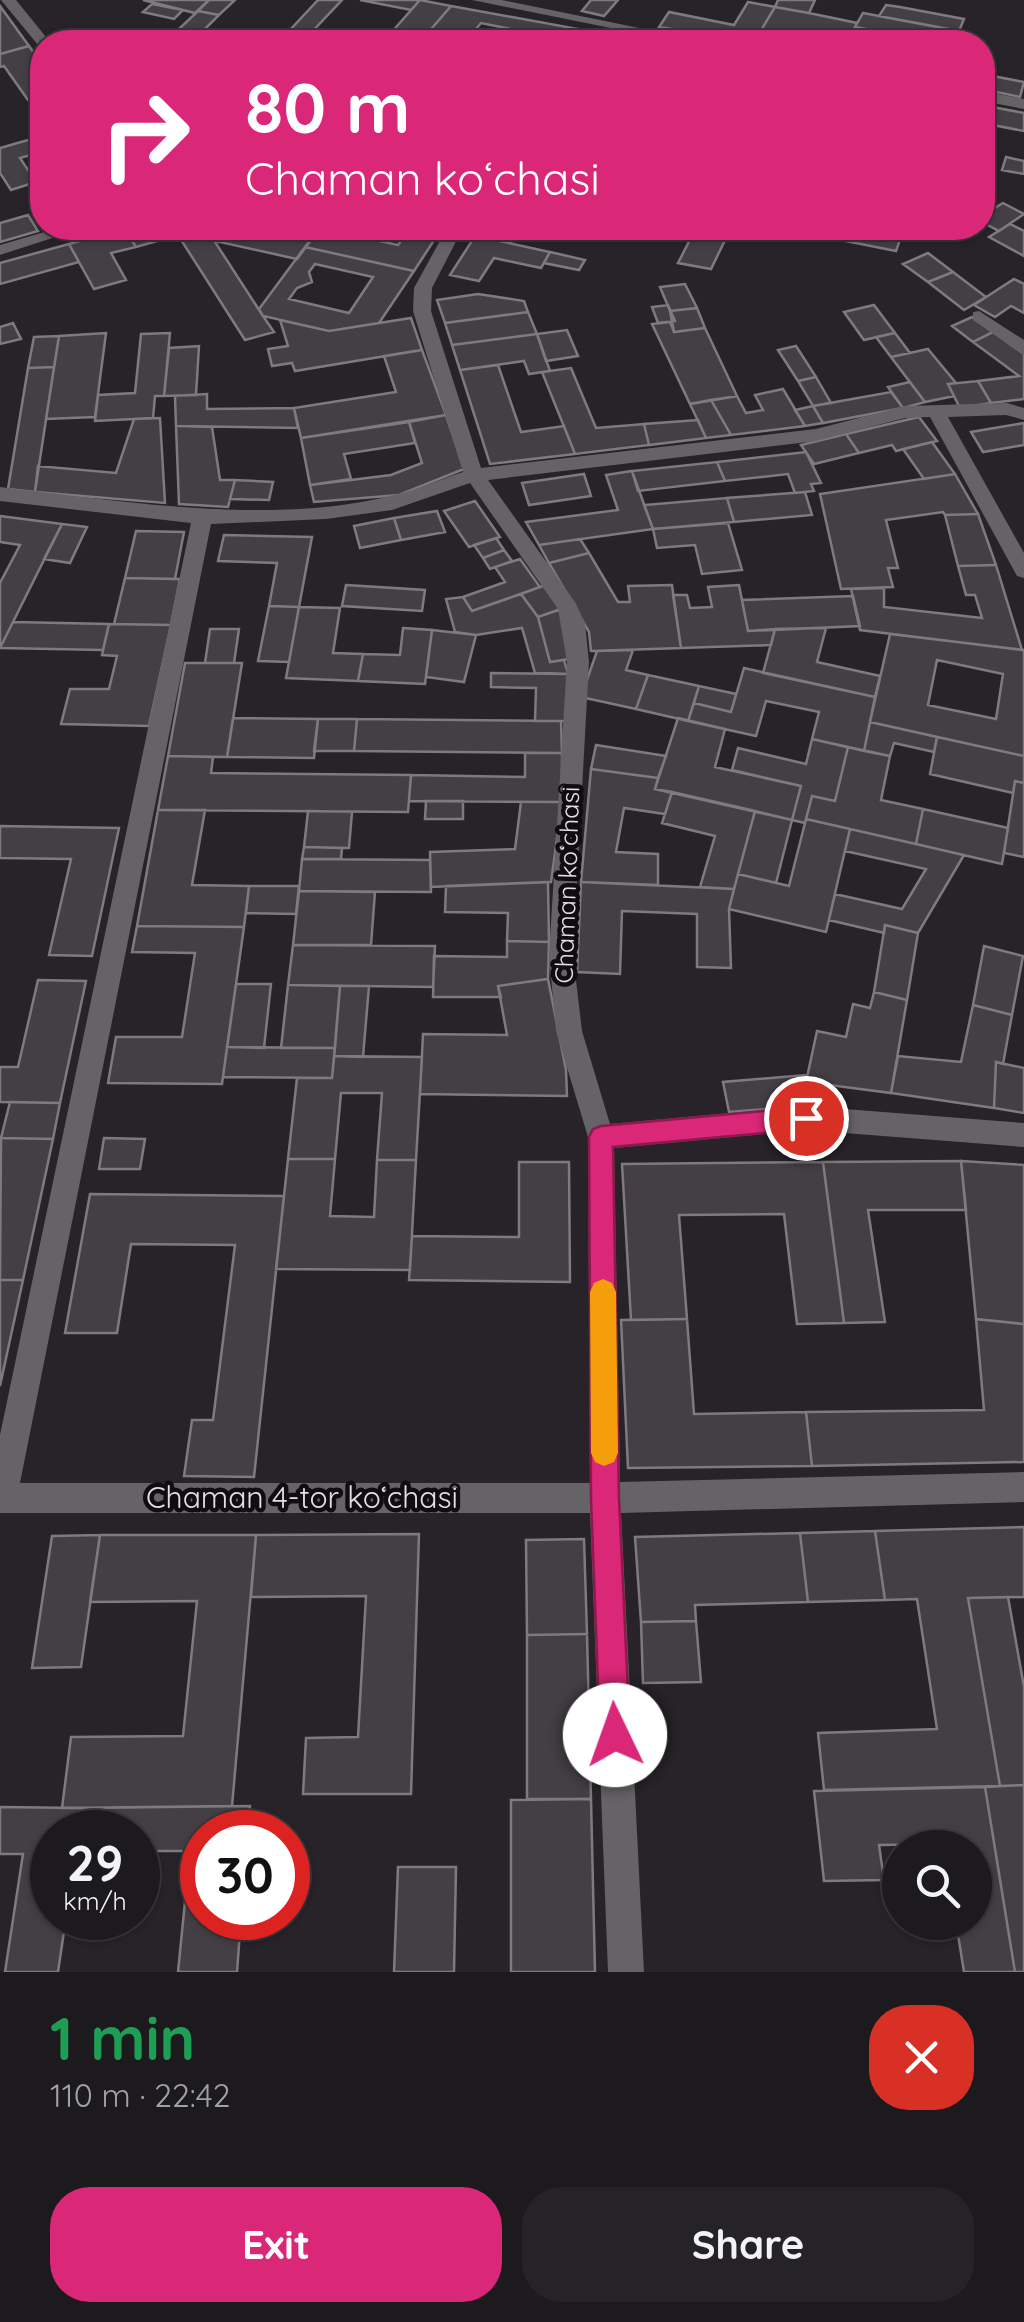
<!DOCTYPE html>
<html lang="en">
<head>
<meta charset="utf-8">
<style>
	body { margin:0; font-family:Quicksand,sans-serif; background:#252327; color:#f1f3f6; height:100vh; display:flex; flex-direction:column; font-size:38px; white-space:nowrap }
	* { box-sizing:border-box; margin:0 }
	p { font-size:32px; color:#a0a1a4 }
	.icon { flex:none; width:55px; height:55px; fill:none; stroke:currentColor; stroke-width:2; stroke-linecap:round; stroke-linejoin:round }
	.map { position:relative; height:1972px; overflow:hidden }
	.side { display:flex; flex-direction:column; background:#1d1a1e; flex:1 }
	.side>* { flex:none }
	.banner { position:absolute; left:30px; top:30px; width:965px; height:210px; border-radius:40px; box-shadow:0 2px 8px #0004,0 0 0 2px #3b383c; background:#db2777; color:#fff; overflow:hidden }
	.buttons { position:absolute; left:882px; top:1830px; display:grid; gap:20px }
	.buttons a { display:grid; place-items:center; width:110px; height:110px; border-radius:50%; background:#1d1a1e; box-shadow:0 2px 8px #0004,0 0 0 2px #3b383c; font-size:50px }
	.speed { position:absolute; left:30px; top:1810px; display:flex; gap:20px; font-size:50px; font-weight:700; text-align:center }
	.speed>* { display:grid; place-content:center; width:130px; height:130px; border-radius:50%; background:#1d1a1e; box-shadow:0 2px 8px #0004,0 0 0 2px #3b383c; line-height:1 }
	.speed small { font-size:25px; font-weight:400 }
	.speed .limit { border:15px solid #d22; background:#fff; color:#111 }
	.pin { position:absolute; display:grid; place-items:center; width:85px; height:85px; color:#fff; margin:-42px; border:5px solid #fff; border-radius:50%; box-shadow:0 2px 10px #0007 }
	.me { position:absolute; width:110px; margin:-55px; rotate:357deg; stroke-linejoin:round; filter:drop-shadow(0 0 8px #0008) }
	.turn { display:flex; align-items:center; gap:35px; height:210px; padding:0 50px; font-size:45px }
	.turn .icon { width:130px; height:130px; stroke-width:2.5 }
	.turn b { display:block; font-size:70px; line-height:85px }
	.round { display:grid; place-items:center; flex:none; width:105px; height:105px; border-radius:40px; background:#252327 }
	.headline { display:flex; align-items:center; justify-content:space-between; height:170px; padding:0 50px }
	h1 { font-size:60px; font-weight:700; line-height:75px; color:#1e9e55 }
	.cta { display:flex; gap:20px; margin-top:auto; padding:20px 50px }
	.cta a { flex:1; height:115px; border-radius:40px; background:#db2777; color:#fff; font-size:40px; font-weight:700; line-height:115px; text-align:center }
	.cta a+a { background:#252327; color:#f1f3f6 }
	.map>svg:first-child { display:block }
	.building { fill:#433f45; stroke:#7e7a80; stroke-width:2.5; fill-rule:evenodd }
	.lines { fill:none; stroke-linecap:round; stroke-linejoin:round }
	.street { fill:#656366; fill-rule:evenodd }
	.route { fill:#db2777; stroke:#8e194d; stroke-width:2.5 }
	.slow { fill:#f59e0b }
	.labels { text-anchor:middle; stroke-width:9; stroke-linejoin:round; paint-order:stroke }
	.street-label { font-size:25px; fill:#e1dfe2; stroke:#0f0d0f }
	.near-street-label { font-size:30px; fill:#e1dfe2; stroke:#0f0d0f }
</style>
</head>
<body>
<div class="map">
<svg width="1024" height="1972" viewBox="0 0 1024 1972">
	<rect width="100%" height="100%" fill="#272328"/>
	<path class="building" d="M143,0h66l-14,13z
		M209,0h26l-16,15 -21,-4z
		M318,0h24l-32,34 -20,-4z
		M360,0h60l-9,10z
		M420,0l31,6 -31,36h-37z
		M591,0h27l-14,16 -22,-5z
		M778,0h37l-6,13 -34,-6z
		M748,2l27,5 -21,35 -95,-15 10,-15 65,13z
		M152,4l31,6 -9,9 -31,-7z
		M886,5l14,2 64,12 -5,12 -80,-15z
		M0,6l29,40 -29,8z
		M451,6l127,23 -10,13h-22l4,-5 -69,-14 -16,19h-45z
		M775,7l34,6 48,10 -10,19h-93z
		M198,11l21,4 -27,27h-27z
		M863,13l96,18 -5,11h-18l-81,-15z
		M855,27l24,5 -5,10h-27z
		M578,29l62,12 -70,-1z
		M290,30l20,4 -8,8h-24z
		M29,46l13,18v32l-14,4 -24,-34 -4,1v-13z
		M982,74l42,8 -4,15 -38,-8z
		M982,105l42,8v18l-42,-8z
		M42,136v16l-22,6 16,24 -25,8 -11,-17v-25z
		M1006,157l18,4v13l-22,-4z
		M1003,203l21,11 -25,17 -17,-9v-6z
		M28,215l10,16 -38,11v-19z
		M1010,224l14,7v25l-35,-19z
		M206,228l57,88 11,16 -29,8 -67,-105 -42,12 -11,-18z
		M206,228h43l35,7 6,-7h30l-23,31 -82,-18z
		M320,228h27l-4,5 55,12 12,-17h32l-28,43 -109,-24z
		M488,228h32l-10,15 -29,-6z
		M696,228h35l-20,41 -33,-6z
		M776,228h60l-5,10z
		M836,228h48l19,3 -7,20 -65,-13z
		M125,229l11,18 -25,6 15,27 -32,9 -25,-45z
		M475,236l6,1 69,15 -9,16 -47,-10 -15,23 -29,-6z
		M69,244l10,18 -79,22v-21z
		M305,247l109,24 -35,52 -50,8 -66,-15 -4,-7zM315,264l58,13 -24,36 -60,-14 8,-11 15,-6 -3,-10z
		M550,252l35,8 -6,10 -35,-7z
		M928,253l25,19 -25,10 -25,-18z
		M953,272l33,25 -22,13 -36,-28z
		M1014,279l10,5v29l-13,-7 -16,11 -21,-12z
		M685,284l12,24 -27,3 -10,-24z
		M478,294l46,7 4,11 -83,11 -8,-23z
		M668,305l7,16 -17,2 -6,-16z
		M874,305l21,28 -31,7 -20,-28z
		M697,308l8,20 -31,4 -4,-21z
		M528,312l9,22 -85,11 -7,-22z
		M972,317l21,15 -20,10 -21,-16z
		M411,318l11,32 -127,21 -3,-8 -20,3 -4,-17 20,-3 -8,-26 49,11z
		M670,322l4,10 31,-4 32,68 -47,8 -38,-80z
		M13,323l8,16 -21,5v-17z
		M567,330l11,26 -32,5 -9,-27z
		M993,332l31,22v45l-33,4 -13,-22 41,-5 -46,-34z
		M106,333l-11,84 -49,2 13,-83z
		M170,333l-6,63h-9l-2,22 -58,3 3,-26 37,-2 6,-59z
		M895,333l15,20 -19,4 -15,-20z
		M537,334l13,37 -21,3 -5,-13 -64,9 -8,-25z
		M59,336l-5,31 -26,1 6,-31z
		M199,346l-3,49 -32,1 5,-48z
		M796,346l20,31 -18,4 -20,-31z
		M928,349l28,34 -8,1 6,12 -29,6 -34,-45z
		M422,350l24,65 -145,23 -7,-30 102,-16 -12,-36z
		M498,365l23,67 43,-6 11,28 -85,10 -30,-94z
		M54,367l-19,125 -27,-3 20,-121z
		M571,368l25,60 48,-4 5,21 -74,9 -33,-82z
		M816,377l15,26 -18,3 -15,-25z
		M978,381l13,22 -31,5 -12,-24z
		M910,382l15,20 -22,6 -15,-21z
		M783,389l22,37 -74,9 -20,-35 26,-4 9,17 17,-3 -8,-15z
		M891,392l12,16 -80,15 -10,-17z
		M207,394v15l87,-1 4,20 -122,-2 -1,-30z
		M711,400l20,35 -25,3 -16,-34z
		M813,406l10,17 -18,3 -10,-16z
		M446,415l18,54 -65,26 -85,7 -4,-17 81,-10 31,-12 -13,-41z
		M919,417l18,24 -41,10 -4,-6 -33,8 -13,-19z
		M160,418l5,85 -130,-11 3,-26 78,7 18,-54z
		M698,420l8,18 -57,7 -5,-21z
		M409,422l6,21 -71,11 7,25 -41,6 -9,-47z
		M1024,423v22l-41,7 -12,-20z
		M176,426l36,1 8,53h15l-7,27 -49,-3z
		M846,434l13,19 -45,11 -13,-19z
		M932,442l23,32 -31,5 -21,-30z
		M806,452l15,31 -10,1 3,7 -19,2 -7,-19 -63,7 -8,-19z
		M717,462l8,19 -87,10 -6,-20z
		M632,471l21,58 -114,16 -13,-23 92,-12 -12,-35z
		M584,474l7,22 -62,9 -7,-22z
		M955,474l23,40 -33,1 -2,-3 -57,8 12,48h-10l5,19 -52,2 -21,-95z
		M235,480l38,2 -4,18 -39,-1z
		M805,492l7,23 -78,7 -7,-24z
		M727,498l7,24 -81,7 -9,-24z
		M475,501l25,36 -31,10 -25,-36z
		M437,511l8,21 -44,8 -7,-22z
		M978,514l18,51 -38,1 -13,-51z
		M0,516l62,8 -62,124v-65l20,-38 -20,-3z
		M394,518l7,22 -41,8 -6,-22z
		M728,523l14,47 -40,4 -7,-29 -38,3 -4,-19z
		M62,524l25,3 -17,36 -26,-4z
		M136,531l48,1 -9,47 -50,-1z
		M224,535l88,2 -13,70 -30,-1 8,-43 -59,-2z
		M496,538l8,12 -21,8 -9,-13z
		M580,539l9,14 -40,10 -10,-18z
		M504,550l8,11 -22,8 -7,-11z
		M589,553l29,49h12l-2,-16 44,-1 9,63 -90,3 -2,-19 -40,-69z
		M520,559l20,28 -68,24 -9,-14 42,-15 -10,-15z
		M996,565l26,85 -162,-20 -9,-41 33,-1v19l98,11 -7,-23h-9l-8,-29z
		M125,578l55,1 -9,46 -57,-1z
		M548,584l16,24 -26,9 -17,-23z
		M346,585l79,5 -3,21 -80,-5z
		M739,585l9,46 27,-2 -4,16 -90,3 -8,-53h14l3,13 22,-1 -4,-20z
		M521,594l17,23 12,45 14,-2 4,14 -33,-1 -13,-45 -46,7 -21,-3 -9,-33 17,-2 9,14z
		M853,596l7,30 -112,5 -6,-31z
		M269,606l30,1 -10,55 -31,-1z
		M299,607l41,1 -7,45 30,1 -5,27 -72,-3z
		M560,609l15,49 -25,4 -12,-45z
		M13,622l96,2 -6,26 -103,-2z
		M109,624l62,1 -22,101 -88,-2 9,-35h39l8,-33 -15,-1z
		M403,628l29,2 -7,54 -67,-3 5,-27 37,1z
		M826,628l-9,34 63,14 -5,21 -112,-24 12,-44z
		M210,629h29l-5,34h-29z
		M432,630l44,5 -12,47 -38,-5z
		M890,634l134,16v106l-154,-34zM937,660l66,14 -7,45 -68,-14z
		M633,650l-7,20 22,5 -12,34 -55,-12 16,-46z
		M185,663h57l-15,94 -59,-1z
		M744,668l131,29 -11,54 -52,-12 7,-27 -53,-11 -10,35 -68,-15 6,-18 37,9z
		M491,673l77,1v47h-33l1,-33 -45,-1z
		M648,675l51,11 -11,35 -52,-12z
		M699,686l37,8 -5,18 -37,-9z
		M233,718l85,1 -4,39 -87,-1z
		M678,718l47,11 -10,38 86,19 -9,34 -137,-31z
		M318,719h39l-3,32h-40z
		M357,719l204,2 1,32 -208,-2z
		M870,722l67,15 -3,15 -40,-9 -4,13 -26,-5z
		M937,737l87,19v27l-9,-2 -2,12 -83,-19z
		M812,739l36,8 -13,54 -23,-5 -7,27 -13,-3 9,-34 -69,-16 6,-22 68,16z
		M596,745l70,11 -8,22 -67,-9z
		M848,747l42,9 -9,44 42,9 -7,35 -110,-25 6,-23 23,5z
		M525,753h37v49l-153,-1 2,-26 114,2z
		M168,756l45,1 -2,16 200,2 -3,37 -250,-2z
		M591,769l67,9 -3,11 17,3 -7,22 -41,-6 -8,44 42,2v31l-77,-3z
		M1015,781l9,2v74l-20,-4z
		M672,792l83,19 -21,78 -34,-2 15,-51 -53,-13z
		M426,801h37v18h-38z
		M521,802h41l-11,80 -120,5 -1,-35 85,-3z
		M923,809l85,19 -6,36 -86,-20z
		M158,810h47l-13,75 57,1 -5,41 -107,-1z
		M308,811l44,1 -3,36 -45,-1z
		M755,811l37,9 -16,63 -38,-9z
		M806,819l44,10 -24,103 -97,-23 9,-35 51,12z
		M0,826l119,2 -27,128 -43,-1 22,-96 -71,-1z
		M850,829l114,26 -46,78 -33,-8 -1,8 -55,-13 6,-26 67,15 24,-40 -81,-18z
		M304,847l38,1 -1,11h-39z
		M302,859l128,1 1,32 -132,-1z
		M548,882l1,60 -42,-1 1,-28 -63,-1 1,-26z
		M581,882l153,7 -5,20 2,59 -34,-1v-53l-75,-3 -2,63 -43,-2z
		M249,886h50l-3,28 -50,-1z
		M299,891l76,1 -4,53h-78z
		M885,925l33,8 -11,67 -33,-8z
		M137,926l107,1 -22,157 -114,-1 8,-46h66l13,-84 -63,-1z
		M507,941l42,1 -1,37 -50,7 3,11h-68l1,-41 73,1z
		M293,945l142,1 -2,41 -145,-2z
		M984,946l39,10 -11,59 -39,-10z
		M548,979l18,91 1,26 -147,-2 3,-60 84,1 -9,-49z
		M38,980l48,1 -26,122 -60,-1v-35h18z
		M236,984h35l-7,64 -37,-1z
		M288,985l52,1 -5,62h-54z
		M340,986h29l-6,71 -29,-1z
		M874,992l33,8 -16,93 -85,-11 11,-51 29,6 7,-33 17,4z
		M973,1005l39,10 -9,49 -7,-2 -2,46 -103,-15 7,-37 63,6z
		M227,1047l108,1 -3,30 -109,-1z
		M334,1056l88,1 -6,103h-39l5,-67h-41l-6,66h-47l9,-81h35z
		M996,1062l28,6v45l-30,-5z
		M805,1075l9,37 -34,3 -2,-7 -49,4 -6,-30z
		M10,1102l50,1 -7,36 -52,-1z
		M1,1138l52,1 -30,141h-23z
		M104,1138l41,1 -5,30h-41z
		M288,1159h47l-5,57 44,1 3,-57h39l-6,110 -134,-1z
		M961,1161l63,4v159l-48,-5z
		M961,1161l5,49h-98l17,112 -41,1 -21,-161z
		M519,1162h50l1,120 -161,-2 3,-44 107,1z
		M823,1162l21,161 -47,1 -13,-110 -105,1 8,104 -56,1 -9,-156z
		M90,1194l194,2 -30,281 -70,-1 8,-56h21l22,-175 -104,-1 -14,89h-52z
		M0,1280h23l-23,106z
		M687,1319l7,95 112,-2 6,54 -184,2 -7,-148z
		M976,1319l48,5v138l-212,4 -6,-54 178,-2z
		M1024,1527v70l-56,1 32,188 -176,4 -6,-57 119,-4 -20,-130 -32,1 -10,-69z
		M875,1531l10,69 -77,2 -8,-69z
		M800,1533l8,69 -113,3 1,16 -55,1 -6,-85z
		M419,1534l-8,260h-108l3,-56 52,-1 8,-141 -115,1 5,-62z
		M100,1535l-19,132 -49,1 20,-132z
		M100,1535h156l-24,271 -170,2 9,-71 112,-1 14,-135 -107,1z
		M584,1539l3,95 -60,1 -1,-95z
		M1008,1597l16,90v98l-24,1 -32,-188z
		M696,1621l5,61 -58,1 -2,-61z
		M587,1634l4,165h-64v-164z
		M1024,1785v187h-9l-30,-185z
		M985,1787l30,185h-51l-8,-50h19v-74h-30l-1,-4 -65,1 5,35 -60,1 -10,-90z
		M591,1799l4,173h-84v-172z
		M250,1806l-2,26h-46v86h39l-4,54h-59l12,-121h-52v-19h-61l4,-24z
		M0,1807l81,1 -4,24h-25v86h14l-8,54h-53l18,-118h-23z
		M398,1867h58l-2,105h-60z"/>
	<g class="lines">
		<path class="street" d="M1,0h15l34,42 -12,3z
			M472,0h30l206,42h-28z
			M982,91l42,8v10l-42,-8z
			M58,228h25l-83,27v-10z
			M447,228h16l-31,60 -1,23 50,157 335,-39 89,-23 102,-3 17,5v12l-18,-5 -58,2 76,136v25l-7,-2 -87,-159 -25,1 -89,23 -328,39 87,122 10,21 4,39 -16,293 9,76 28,93 196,-18 218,17v24l-218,-17 -192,18 6,334 404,-10v30l-403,11 23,459h-36l-18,-459h-590v-78l191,-912 -191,-22v-14c123,14 269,39 390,9 25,-5 49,-16 73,-24l-50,-161 1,-23zM470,483l88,126 9,53 -18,293 7,76 32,106 2,346h-570l191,-959 115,-5 66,-9z
			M979,311l45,29v15l-51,-35v-8z"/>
	</g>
	<path class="route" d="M806,1107l8,3 4,8 -4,8 -8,3 -193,18 6,351 11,237 -4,10 -11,5 -10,-5 -5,-10 -9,-237 -2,-361 4,-8 8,-3z"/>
	<path class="slow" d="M603,1279l9,4 4,9 2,161 -4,9 -10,4 -9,-4 -4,-9 -1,-161 4,-9z"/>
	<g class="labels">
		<g class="street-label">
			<text transform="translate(567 885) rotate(-88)" y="9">Chaman koʻchasi</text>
		</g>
		<g class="near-street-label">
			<text x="302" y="1508">Chaman 4-tor koʻchasi</text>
		</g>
	</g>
</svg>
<div class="buttons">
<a><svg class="icon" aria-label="search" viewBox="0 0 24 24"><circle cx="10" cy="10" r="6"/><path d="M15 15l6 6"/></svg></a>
</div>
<div class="speed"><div>29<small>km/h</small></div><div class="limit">30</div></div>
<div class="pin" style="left:806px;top:1118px;background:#d93025"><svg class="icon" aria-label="arrive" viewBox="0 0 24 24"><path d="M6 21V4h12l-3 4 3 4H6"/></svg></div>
<svg class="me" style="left:615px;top:1735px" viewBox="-20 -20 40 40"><circle r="19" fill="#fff"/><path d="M0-13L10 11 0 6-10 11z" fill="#db2777"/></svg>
<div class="banner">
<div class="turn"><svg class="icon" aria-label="right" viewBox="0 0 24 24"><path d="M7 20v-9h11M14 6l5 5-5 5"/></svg><div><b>80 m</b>Chaman koʻchasi</div></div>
</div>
</div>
<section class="side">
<div class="headline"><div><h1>1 min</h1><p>110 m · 22:42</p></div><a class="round" style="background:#d93025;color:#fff"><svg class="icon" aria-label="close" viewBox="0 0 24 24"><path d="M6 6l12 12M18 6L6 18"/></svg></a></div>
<div class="cta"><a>Exit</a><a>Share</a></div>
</section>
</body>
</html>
